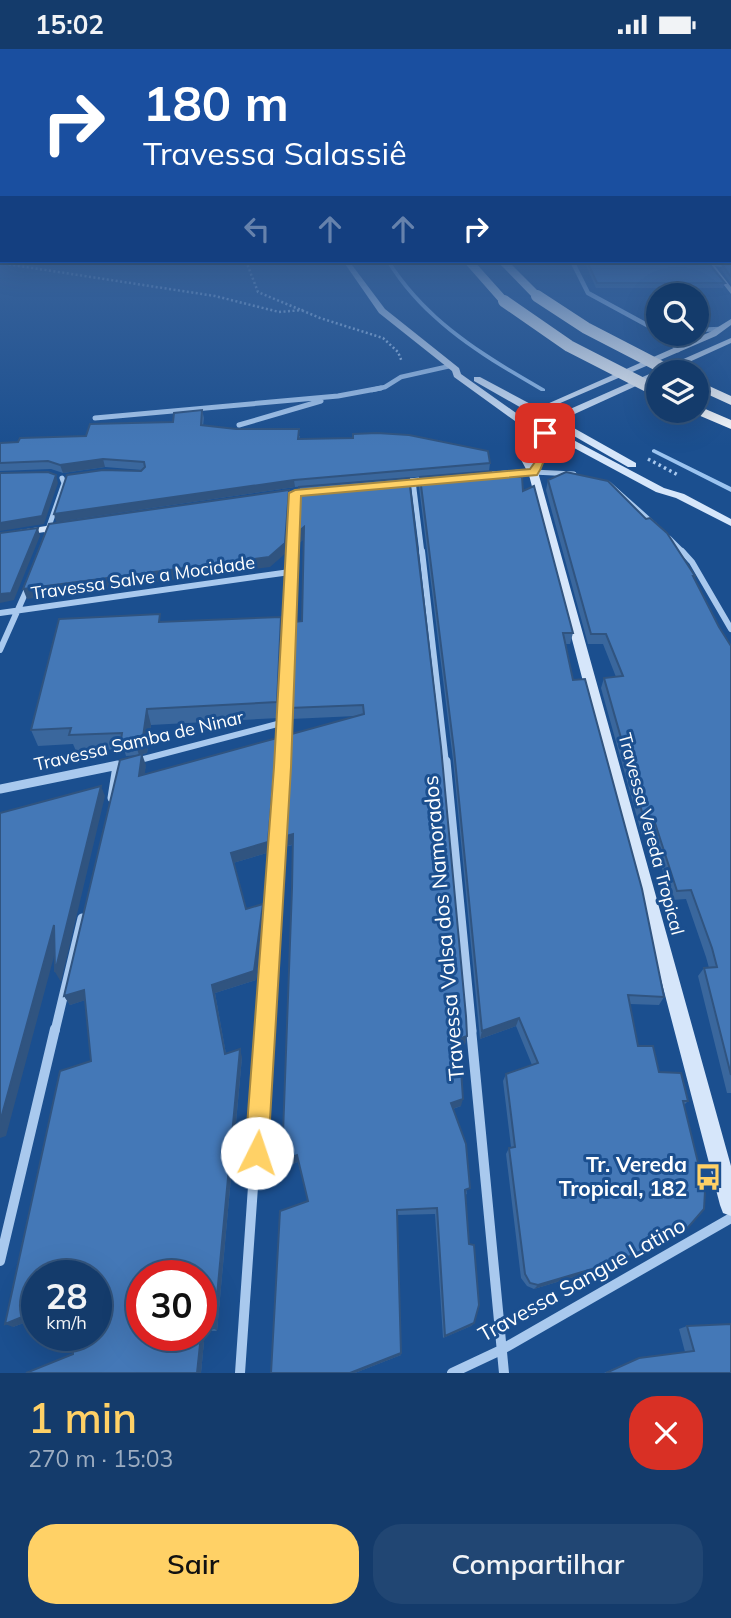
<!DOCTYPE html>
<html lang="pt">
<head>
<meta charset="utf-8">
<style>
	body { margin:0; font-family:Mulish,sans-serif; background:#214673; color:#f1f3f6; height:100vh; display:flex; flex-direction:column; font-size:26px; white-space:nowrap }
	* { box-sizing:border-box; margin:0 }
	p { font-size:23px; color:#9dadc1 }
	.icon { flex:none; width:38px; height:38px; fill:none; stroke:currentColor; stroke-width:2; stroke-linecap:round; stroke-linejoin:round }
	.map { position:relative; height:1324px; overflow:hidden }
	.drawer { display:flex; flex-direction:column; background:#143b6b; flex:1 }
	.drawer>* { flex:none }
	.banner { position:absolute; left:0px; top:0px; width:732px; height:214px; box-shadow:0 7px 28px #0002,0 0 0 2px #33557e; background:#1a4fa0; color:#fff; overflow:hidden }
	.tools { position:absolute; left:646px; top:234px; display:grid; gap:14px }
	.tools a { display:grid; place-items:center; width:63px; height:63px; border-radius:50%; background:#143b6b; box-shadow:0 7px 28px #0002,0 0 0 2px #33557e; font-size:35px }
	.speed { position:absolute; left:21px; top:1211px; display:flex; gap:14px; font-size:35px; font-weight:700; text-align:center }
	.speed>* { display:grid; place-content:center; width:91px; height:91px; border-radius:50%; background:#143b6b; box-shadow:0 7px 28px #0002,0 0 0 2px #33557e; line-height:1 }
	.speed small { font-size:18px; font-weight:400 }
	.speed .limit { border:10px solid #d22; background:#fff; color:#111 }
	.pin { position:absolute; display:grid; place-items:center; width:60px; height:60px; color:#fff; margin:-30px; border-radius:14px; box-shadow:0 4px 10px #0006 }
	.me { position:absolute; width:77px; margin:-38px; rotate:4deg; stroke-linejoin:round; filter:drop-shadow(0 0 5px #0008) }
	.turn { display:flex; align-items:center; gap:24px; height:147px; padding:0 28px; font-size:32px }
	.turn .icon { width:91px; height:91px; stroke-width:2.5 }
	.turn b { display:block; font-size:49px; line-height:60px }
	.lanes { display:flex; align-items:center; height:66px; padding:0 28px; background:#0003; justify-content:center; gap:35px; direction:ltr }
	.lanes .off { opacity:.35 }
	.round { display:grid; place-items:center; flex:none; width:74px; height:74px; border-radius:28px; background:#214673 }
	.headline { display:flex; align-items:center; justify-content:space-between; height:119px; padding:0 28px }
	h1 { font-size:42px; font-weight:600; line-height:52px; color:#ffd166 }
	.primary-button { display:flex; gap:14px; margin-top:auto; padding:14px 28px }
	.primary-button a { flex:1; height:80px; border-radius:28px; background:#ffd166; color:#111; font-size:28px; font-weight:600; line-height:80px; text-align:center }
	.primary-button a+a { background:#214673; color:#f1f3f6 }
	.status { display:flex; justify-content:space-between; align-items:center; height:49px; padding:0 35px; background:#143b6b; direction:ltr }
	.status svg { height:19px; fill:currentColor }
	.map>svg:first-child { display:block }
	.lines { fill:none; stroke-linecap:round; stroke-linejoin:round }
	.stream { fill:#9cc4f0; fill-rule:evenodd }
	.path-far1 { stroke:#a9c9ee; stroke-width:2.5; stroke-dasharray:2 2.5; stroke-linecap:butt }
	.path { stroke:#a9c9ee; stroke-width:3.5; stroke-dasharray:2.5 3.5; stroke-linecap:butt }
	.street-far4 { stroke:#a9c9ee; stroke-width:4.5 }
	.street-far3 { stroke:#a9c9ee; stroke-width:5 }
	.street-far2 { stroke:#a9c9ee; stroke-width:6 }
	.street-far1 { stroke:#a9c9ee; stroke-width:9 }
	.street { stroke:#a9c9ee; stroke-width:10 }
	.secondary { fill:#d6e6fa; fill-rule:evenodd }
	.highway { fill:#fff; fill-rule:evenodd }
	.highway-bridge-far1 { stroke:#fff; stroke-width:12 }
	.highway-bridge { stroke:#fff; stroke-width:16 }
	.wall { fill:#3a679d }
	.shaded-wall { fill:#305480 }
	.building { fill:#4478b7; stroke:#305480; stroke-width:2 }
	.route { fill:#ffd166; stroke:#a68842; stroke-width:2 }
	.labels { text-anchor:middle; stroke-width:6; stroke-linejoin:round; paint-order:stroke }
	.street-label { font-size:18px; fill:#fff; stroke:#1b4f8f }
	.near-street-label { font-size:21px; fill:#fff; stroke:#1b4f8f }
	.near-poi-label { font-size:21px; font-weight:bold; fill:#fff; stroke:#1b4f8f; text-anchor:end }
</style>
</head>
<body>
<div class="status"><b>15:02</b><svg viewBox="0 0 49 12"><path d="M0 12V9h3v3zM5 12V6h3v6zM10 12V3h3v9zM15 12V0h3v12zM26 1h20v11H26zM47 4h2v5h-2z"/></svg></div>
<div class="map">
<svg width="731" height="1324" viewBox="0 0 731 1324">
	<rect width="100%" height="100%" fill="#1b4f8f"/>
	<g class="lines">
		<path class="stream" d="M386,212h4c40,61 93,92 155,128v2h-4c-59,-34 -119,-70 -155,-130z
			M654,400l77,38v5l-79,-40v-2z"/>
		<path class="path-far1" d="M246,212l12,31 62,26 63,20 15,14 4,10
			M0,214l215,33 64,16 24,-2"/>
		<path class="path" d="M648,410l30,16"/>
		<path class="street-far4" d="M572,212l16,32 70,38
			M710,214l21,3
			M696,281l24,-1
			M663,285l15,16
			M372,341l13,-3 16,-10 49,-11"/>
		<path class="street-far3" d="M95,369l243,-22 43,-8
			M239,376l82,-24
			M533,423l41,2
			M413,432l9,72
			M609,435l46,41
			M47,483l17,-49 -2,-5
			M669,489l15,15
			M292,504l3,-60"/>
		<path class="street-far2" d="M422,502l24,212
			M682,502l10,11 39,67
			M0,564l290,-41
			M0,601l28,-63
			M136,712l149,-39
			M283,714l9,-212"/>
		<path class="street-far1" d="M446,712l26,270
			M0,740l118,-24
			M112,749l5,-32
			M55,982l27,-113
			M264,982l19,-270"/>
		<path class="street" d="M471,980l33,344
			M0,1212l55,-232
			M240,1324l24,-344
			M452,1324l49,-23 230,-132"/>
		<path class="secondary" d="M343,212h6l36,48 74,59 2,6 58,41 6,-5 -51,-29v-4h6l58,31 172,-76 21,-13v6l-15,11 -165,71 10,6 170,-75v5l-66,30h-7v3l-90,41 5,4 -1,6 64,36v4h-8l-61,-35 -5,2 102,54 20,6 47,25v7l-55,-28 -20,-6 -106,-57 -12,37 193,694v50l-8,-3 -3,-8 -191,-730 -54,4 -5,-3 5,-3 51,-4 -8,-15 -3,-33 -61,-44 -2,-6 -73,-58zM549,364l14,9 -1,6 -21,2 -16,-9 5,-6zM525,380l14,7 -7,27 -5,-16z
			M705,212h6l20,26v7z
			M437,427l5,3 -1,2 -50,5 -5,-3 5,-3z
			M316,439l5,3 -1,2 -50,7 -5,-3 5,-3z
			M66,474l6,3 -2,2 -70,11v-6z"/>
		<path class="highway" d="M463,212h11l34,38v4h-8z
			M497,212h11l33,33v4h-8z
			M696,331l35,16v9l-35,-16z
			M696,356l35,15v9l-40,-17 5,-1z"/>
		<path class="highway-bridge-far1" d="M537,247l49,32 87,45
			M504,252l65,45 86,44"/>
		<path class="highway-bridge" d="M652,339l6,3"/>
	</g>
	<path class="wall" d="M584,212h123l18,22 -2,5h-127z
		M722,215l9,1v19l-10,-15z
		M202,361l2,8 -1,8 97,10 -1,3 54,-1v-4l137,29 -1,8 -194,16 -239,35 86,-52 -37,-3 -42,6 -12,-4 -51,2v-28l18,-1 68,-6 87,-14z
		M491,426l32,16 50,142 -3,11h-4l7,36 91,317 -5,8 -29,-1 8,42 21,26 29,29 -4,4 -7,131 -64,29 -79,24 -7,-3 -6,-8 -15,-124 3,-6 2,-1 -8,-66 3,-7 26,-9 -16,-39 -36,13 -27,-279 -34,-273 1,-10z
		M548,431l147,96 -1,3 25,48 12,19v447h-4l-29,-117 6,-8h5l-3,-11 -20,-58 -14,1 -21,-67 -9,2 -41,-147 3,-10 12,-1 -13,-33h-15l-42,-154z
		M299,438l168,549 -2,8 -6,2 2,60 -8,3 14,85 -2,1 9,128 -3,3 -28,12 -8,-124 -38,1 4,138v2l-46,18h-84l37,-172 -10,-39 -14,5 9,-322 -9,2 -1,-10 73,-121 -65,3 -2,-11 13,-87 2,-82 -6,5 -1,-11z
		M162,573l121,11 -4,85 -128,7 -4,28 -8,2 -13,1 -2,-7 -48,2 -3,-7 -35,2 -7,-16z
		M278,700l-8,103 -37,11 13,46 17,-5 2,10 -9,66 -41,13 11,61 16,3 -25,274h-12l-4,42h-175l47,-19 23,-78h-59v42l-24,9 78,-266 -6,-61 -15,5 -6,-9 82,-231 -2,9z
		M687,1277l44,47h-127l35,-15 46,-6 -6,-23z"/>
	<path class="shaded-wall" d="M103,410l2,8 -42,6 -3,-8z
		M56,426l2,8 -14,41 -44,7v-8z
		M294,431l1,7 -239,35 -2,-8z
		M289,441v9l-3,54 -16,14 -243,32 -4,-10z
		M304,478l1,11 -7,6 -1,-11z
		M38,479l2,8 -26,64 -14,3v-9z
		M281,568l2,16 -4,85 -2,-16z
		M147,660l4,16 -4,28 -8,2 -5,-16z
		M277,689l1,11 -8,103 -37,11 -2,-10z
		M142,705l4,11 -3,21 -4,-10z
		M101,737l4,10 -44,186 -6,-10z
		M655,774l-4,10 -9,2 4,-9z
		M293,785l1,10 -10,3 -1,-10z
		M263,855l2,10 -9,66 -41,13 12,69 -2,-8 -13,-69z
		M54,876l6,9 -54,202 -6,2v-16z
		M84,941l5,9 -19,6 -6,-9z
		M519,969l-3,8 -36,13 2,-8z
		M467,987l-2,8 -8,3 2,-8z
		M240,1000l2,8 -25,274 -3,-3z
		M463,1050l-2,7 -12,4 2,-7z
		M297,1106l1,7 -14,5 -2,-6z
		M684,1183l-7,4 -64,29 -79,24 4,-4z
		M37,1262v7l-24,9 -8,-3z
		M474,1274l-3,3 -28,12 2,-2z
		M201,1279l4,3 -4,42h-4z
		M401,1304v2l-46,18h-5z"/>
	<path class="building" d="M587,212h120l18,22h-128z
		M722,215l9,1v12z
		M202,361l-1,15 35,4h63l-1,10 55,-1v-4l24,-1 32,2 79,16 2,12 -196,17 -240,34 13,-39 36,-5 38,1 4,-4 -1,-5 -41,-3 -43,6 -12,-4 -48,2v-20l18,-1 2,-4 66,-2 4,-12 83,-2 1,-9z
		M491,422v4l31,2 1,14 11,-5 39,147h-10l10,47 12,-1 57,210 22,108 -36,-2 10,51h15l6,26 22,1 7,28h-5l22,90 -1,18 -20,23 -65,29 -81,24 -8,-2 -5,-9 -16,-126 6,-1 -9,-73 32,-11 -19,-45 -37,13 -28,-281 -34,-273z
		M48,423l8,3 -14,41 -42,7v-50z
		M566,423l42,9 38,38 4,-1 17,15 28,43h-2l26,51 12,19v429l-27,-107 13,-1 -5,-19 -21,-58 -14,1 -22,-68 -9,3 -42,-148 19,-2 -17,-42h-15l-43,-154z
		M409,429l32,269 25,269 1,20 -8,3 4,60 -12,4 15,41 4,44 -5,2 4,54 5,1 5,60 -5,18 -29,13 -8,-128 -40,2 4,143 -51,20h-79l9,-162 28,-10 -11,-46 -15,6 10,-273 1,-54 -10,3 5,-102 76,-21 -1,-9 -74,3 4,-86 9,-1 2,-94 -7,6 2,-46z
		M289,441l-4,53 -16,14 -246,32 26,-65z
		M38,479l-27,65 -11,1v-61z
		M160,565l-1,8 122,-5 -4,85 -130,7 -4,28 -9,2 -13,1 1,-7 -53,2 2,-7 -40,2 28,-111z
		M277,689l-9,104 -37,11 15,56 17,-5 -9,67 -42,14 13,69 15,-5 -26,279h-13v2v-54h-59v59h59l-4,38h-171l47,-19 -1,-19h24v-59h-59v35l-32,13 55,-253 31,-10 -7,-71 -20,6 56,-236 22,-6 -3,22z
		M101,737l-46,186 -1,-47 -54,197v-309z
		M731,1275v49h-125l33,-15 55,-7 -7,-25z"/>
	<linearGradient id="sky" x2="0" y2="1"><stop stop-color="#0f2b4f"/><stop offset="0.53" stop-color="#39639b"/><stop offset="1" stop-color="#39639b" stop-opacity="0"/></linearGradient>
	<rect width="731" height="397" fill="url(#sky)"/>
	<path class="route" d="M545,381l6,3c-8,15 -3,26 -14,42l-236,21 -10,271 -23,386 -3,9 -8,3 -9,-3 -3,-9 29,-386 15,-274 6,-3 235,-21 5,-7v-21z"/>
	<defs>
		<symbol id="bus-bare" viewBox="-9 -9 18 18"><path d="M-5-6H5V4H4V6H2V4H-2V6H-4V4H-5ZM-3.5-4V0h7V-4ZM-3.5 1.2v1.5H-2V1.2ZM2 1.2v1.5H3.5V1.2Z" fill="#ffd166" stroke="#1b4f8f" stroke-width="2.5" paint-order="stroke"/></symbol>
	</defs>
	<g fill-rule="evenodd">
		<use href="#bus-bare" x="689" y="1109" width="38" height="38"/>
	</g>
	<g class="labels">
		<g class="street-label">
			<text transform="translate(143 529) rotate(-8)" y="6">Travessa Salve a Mocidade</text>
			<text transform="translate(139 692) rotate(-13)" y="6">Travessa Samba de Ninar</text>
			<text transform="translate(651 785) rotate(75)" y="6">Travessa Vereda Tropical</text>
		</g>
		<g class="near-street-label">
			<text transform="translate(444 879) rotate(-95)" y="7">Travessa Valsa dos Namorados</text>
			<text transform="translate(582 1231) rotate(-29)" y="7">Travessa Sangue Latino</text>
		</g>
		<g class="near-poi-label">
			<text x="687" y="1123">Tr. Vereda<tspan x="687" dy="24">Tropical, 182</tspan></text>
		</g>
	</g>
</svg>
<div class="tools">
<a><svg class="icon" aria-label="search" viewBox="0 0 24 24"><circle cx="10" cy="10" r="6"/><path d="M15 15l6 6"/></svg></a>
<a><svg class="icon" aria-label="layers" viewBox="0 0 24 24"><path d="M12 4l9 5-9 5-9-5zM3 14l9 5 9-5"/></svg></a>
</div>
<div class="speed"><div>28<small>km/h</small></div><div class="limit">30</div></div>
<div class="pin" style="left:545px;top:384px;background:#d93025"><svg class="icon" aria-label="arrive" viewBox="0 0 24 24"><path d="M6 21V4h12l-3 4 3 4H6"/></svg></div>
<svg class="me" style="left:257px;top:1104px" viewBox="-20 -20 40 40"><circle r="19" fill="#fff"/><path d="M0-13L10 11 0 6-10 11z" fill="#ffd166"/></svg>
<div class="banner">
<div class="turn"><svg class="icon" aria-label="right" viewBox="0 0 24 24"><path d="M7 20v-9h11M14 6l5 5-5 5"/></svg><div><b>180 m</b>Travessa Salassiê</div></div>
<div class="lanes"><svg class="icon off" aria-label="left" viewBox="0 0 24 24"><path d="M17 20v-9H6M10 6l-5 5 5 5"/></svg><svg class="icon off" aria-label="ahead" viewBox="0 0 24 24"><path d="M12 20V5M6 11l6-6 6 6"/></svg><svg class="icon off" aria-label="ahead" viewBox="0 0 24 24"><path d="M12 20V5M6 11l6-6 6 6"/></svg><svg class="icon" aria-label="right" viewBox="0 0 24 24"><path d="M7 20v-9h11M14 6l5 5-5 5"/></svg></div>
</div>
</div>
<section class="drawer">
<div class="headline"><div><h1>1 min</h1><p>270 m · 15:03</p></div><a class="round" style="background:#d93025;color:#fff"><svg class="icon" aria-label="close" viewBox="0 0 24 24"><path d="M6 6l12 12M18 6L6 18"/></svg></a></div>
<div class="primary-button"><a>Sair</a><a>Compartilhar</a></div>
</section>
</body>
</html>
